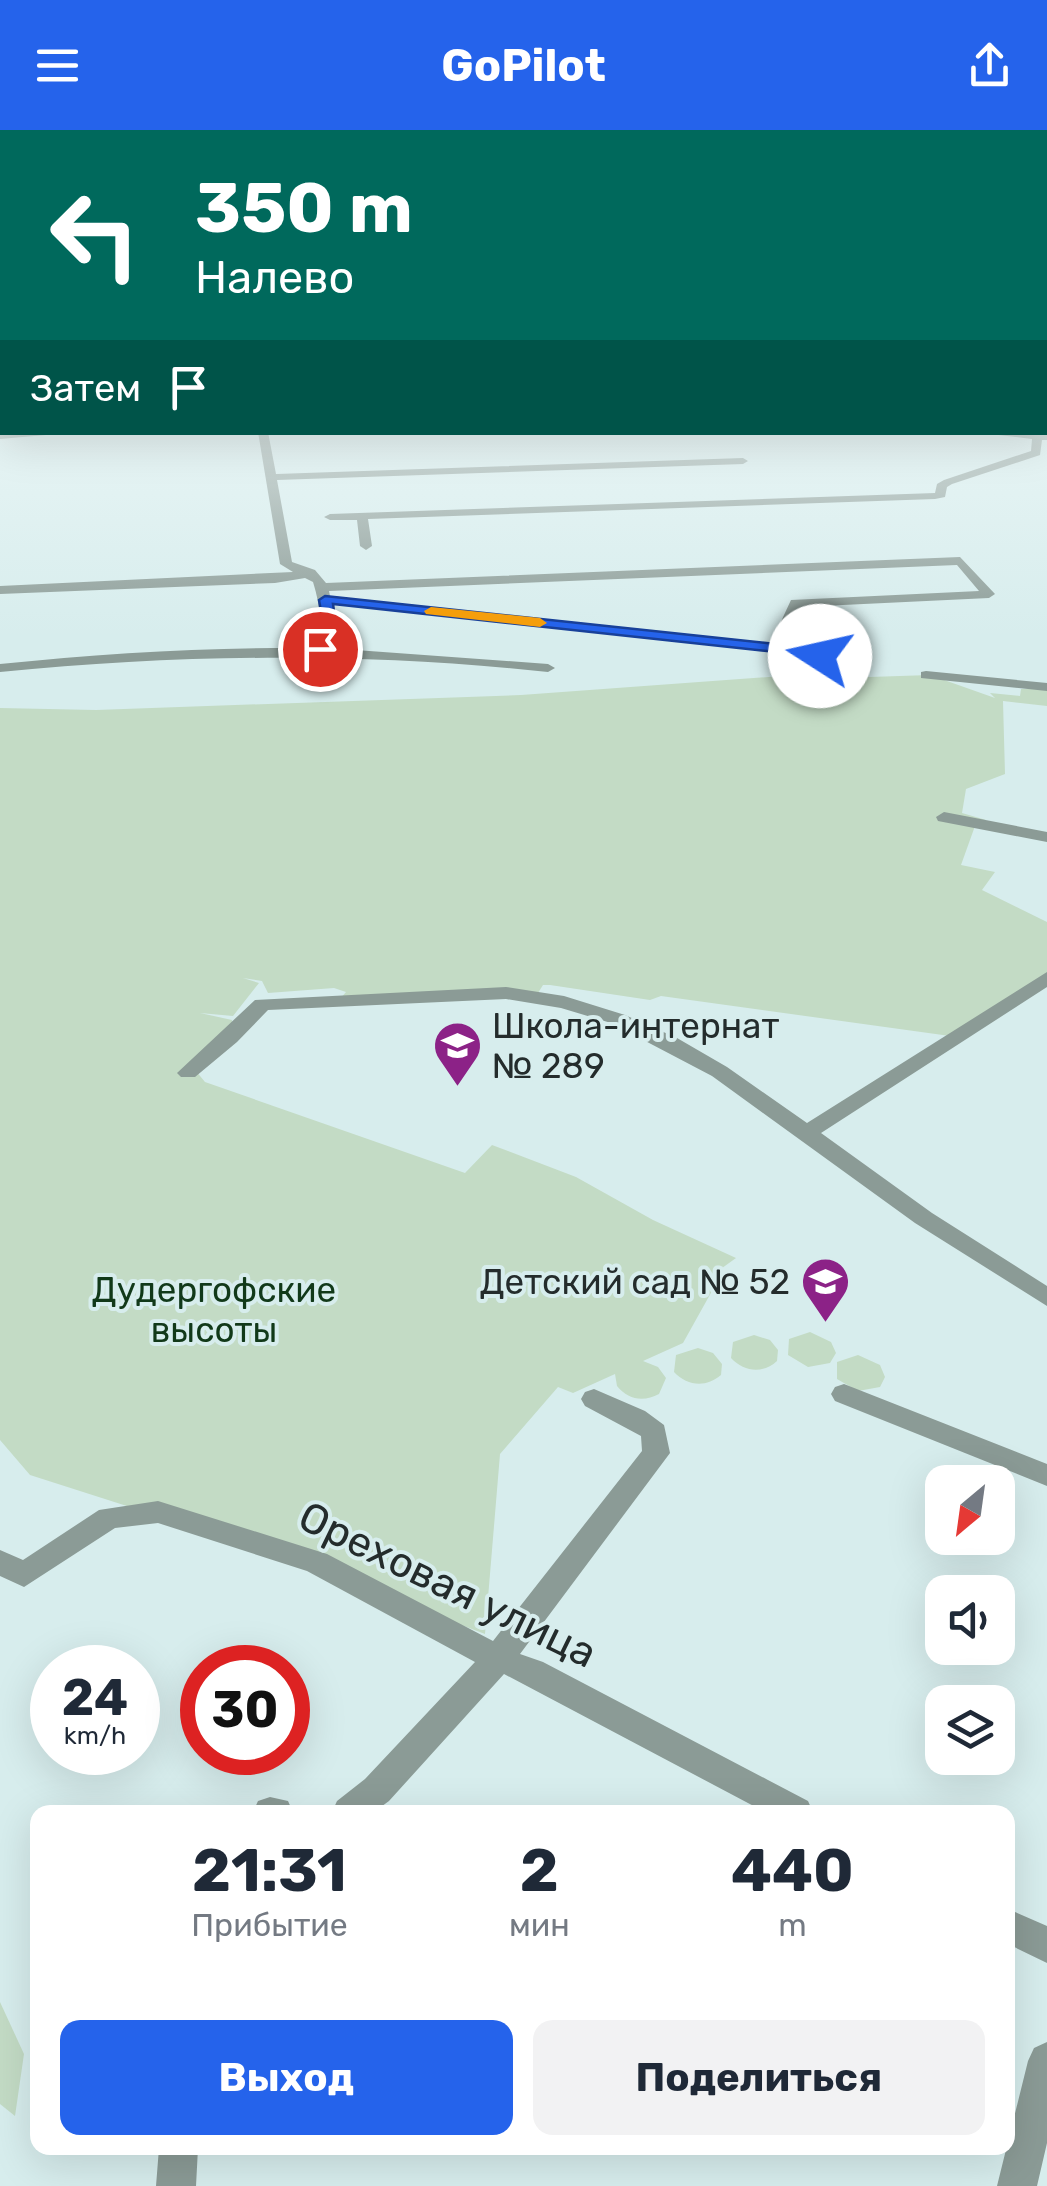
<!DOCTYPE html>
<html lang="ru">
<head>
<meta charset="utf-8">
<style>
	body { margin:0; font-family:Rubik,sans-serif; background:#f2f2f3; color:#1f2937; height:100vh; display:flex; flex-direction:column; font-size:38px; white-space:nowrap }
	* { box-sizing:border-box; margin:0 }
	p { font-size:32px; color:#747a83 }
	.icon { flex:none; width:55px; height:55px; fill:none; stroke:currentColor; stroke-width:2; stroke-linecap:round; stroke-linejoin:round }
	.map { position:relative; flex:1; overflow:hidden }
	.side { position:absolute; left:30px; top:1675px; width:985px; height:350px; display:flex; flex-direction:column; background:#fff; border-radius:20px; box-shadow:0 10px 40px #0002 }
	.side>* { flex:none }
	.top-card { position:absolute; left:0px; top:0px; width:1048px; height:305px; box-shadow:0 10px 40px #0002; background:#00695c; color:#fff; overflow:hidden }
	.needle { width:65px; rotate:209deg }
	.fabs { position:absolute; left:925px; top:1335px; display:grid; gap:20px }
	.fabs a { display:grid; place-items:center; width:90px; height:90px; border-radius:20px; background:#fff; box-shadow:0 10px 40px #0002; font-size:50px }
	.speed { position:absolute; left:30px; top:1515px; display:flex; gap:20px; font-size:50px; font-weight:700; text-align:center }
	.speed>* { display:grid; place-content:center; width:130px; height:130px; border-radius:50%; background:#fff; box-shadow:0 10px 40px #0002; line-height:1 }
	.speed small { font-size:25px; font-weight:400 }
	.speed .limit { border:15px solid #d22; background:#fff; color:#111 }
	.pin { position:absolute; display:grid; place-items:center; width:85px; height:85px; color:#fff; margin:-42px; border:5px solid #fff; border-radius:50%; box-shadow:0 2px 10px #0007 }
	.me { position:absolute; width:110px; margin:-55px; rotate:280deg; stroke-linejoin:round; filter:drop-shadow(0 0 8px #0008) }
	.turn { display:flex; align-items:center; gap:35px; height:210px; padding:0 30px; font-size:45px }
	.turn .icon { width:130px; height:130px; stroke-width:2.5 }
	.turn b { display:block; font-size:70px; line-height:85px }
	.then { display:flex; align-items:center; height:95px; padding:0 30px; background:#0003; gap:20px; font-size:38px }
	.eta { display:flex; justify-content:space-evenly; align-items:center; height:170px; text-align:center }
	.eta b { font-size:60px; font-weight:700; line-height:70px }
	.button { display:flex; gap:20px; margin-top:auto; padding:20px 30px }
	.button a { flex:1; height:115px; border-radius:20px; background:#2563eb; color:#fff; font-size:40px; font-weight:700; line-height:115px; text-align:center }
	.button a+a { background:#f2f2f3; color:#1f2937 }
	header { display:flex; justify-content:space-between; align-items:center; height:130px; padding:0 30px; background:#2563eb; color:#fff; font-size:45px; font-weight:700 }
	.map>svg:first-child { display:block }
	.green { fill:#c3dbc5 }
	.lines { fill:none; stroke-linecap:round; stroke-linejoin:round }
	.minor { fill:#8b9b96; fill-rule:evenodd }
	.route { fill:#2563eb; stroke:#184099; stroke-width:2.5 }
	.slow { fill:#f59e0b }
	.labels { text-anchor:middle; stroke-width:8; stroke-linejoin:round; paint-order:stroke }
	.poi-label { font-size:35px; fill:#242c2c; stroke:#d7eded; text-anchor:start }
	.park-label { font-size:35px; fill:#113919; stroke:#d7eded }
	.near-street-label { font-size:42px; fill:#242c2c; stroke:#d7eded }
</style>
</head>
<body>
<header><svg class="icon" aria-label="menu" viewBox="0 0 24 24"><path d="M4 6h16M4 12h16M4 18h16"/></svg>GoPilot<svg class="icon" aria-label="share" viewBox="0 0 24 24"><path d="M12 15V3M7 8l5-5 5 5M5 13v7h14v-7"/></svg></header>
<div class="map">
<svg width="1047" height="2056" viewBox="0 0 1047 2056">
	<rect width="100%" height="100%" fill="#d7eded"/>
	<path class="green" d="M795,545l44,3 91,-3 65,23 -5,-5 30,3 1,-7h26v17l-44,-5 2,73 -39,15 -4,24 24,7 -11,6 -14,39 34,7 -13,18 65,32v52l-97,62 -289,-40 -11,4 -100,-15h-7l-5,8 -198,6 6,-7 -12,-4 -66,5 -6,-12 -19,-3 16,5 -26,33 -33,-3 32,7v9l-41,36 14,17 260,91 27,-28 84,32 77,43 83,38 -25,18 6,6 -34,61 -40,18 15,6 8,11 -7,16c-15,8 -31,6 -42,-8l-2,-12 -42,19 -15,-6 -58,67 -15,180 -227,-86 -228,-73 -30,-35v-732l96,2 425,-15z
		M810,1202l21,10 5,11 -6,10 -22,4 -20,-12 1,-16z
		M754,1205l16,5 8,10 -1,11c-14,13 -33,11 -46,-3l2,-16z
		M698,1218l15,5 9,11 -1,11c-15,13 -34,11 -47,-3l2,-17z
		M858,1225l22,10 5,12 -5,10 -22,4 -21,-12v-17z
		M0,1872l24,52 -9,62 -15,-12z"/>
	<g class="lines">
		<path class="minor" d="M51,302l-5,3 -46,4v-6z
			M258,302h10l8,42 467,-16 5,3 -5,3 -466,16 15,82 23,8 11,13 634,-26 35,37 -6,4 -188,9 -17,38 41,8 2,3 -7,4 -44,-8 -444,-48 2,19 -6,25 220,16 7,4 -7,4c-184,-20 -364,-18 -548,0v-8c105,-11 209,-17 315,-16 8,-23 5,-43 -2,-66l-8,-4 -30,5 -275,11v-8l293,-14 -13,-8zM957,435l22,26 -188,9 -20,43 -441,-47 -1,-5z
			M973,302l74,2v6h-5l-2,15 -88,29 -5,3 -2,10 -10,2 -567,20 4,27 -6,4 -6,-4 -3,-26h-27l-6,-3 6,-3 605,-21 2,-9 7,-4 87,-29 1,-12z
			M926,541l121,12v8l-126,-13v-6z
			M944,682l103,20v10l-109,-21 -2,-4z
			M1047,842v15l-226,146 111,80 115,73v20l-132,-83 -203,-147 -101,-53 -50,-15 -55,-9 -238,11 -31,32 -42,35h-14l-4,-4 78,-73 251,-13 58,9 61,19 52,23 50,29 80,56z
			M844,1254l203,80v22l-212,-85 -4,-7 4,-7z
			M594,1259l51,22 19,14 6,28 -150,201 23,8 265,139 5,11h-48l-261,-138 -115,127 -15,11h-42l5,-11 28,-22 110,-117 -168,-91 -149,-48 -43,5 -91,59 -24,-11v-26l23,10 76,-50 59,-9 169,53 166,87 149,-190 -1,-15 -56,-30 -4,-7 4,-7z
			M270,1667l18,4 5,11h-40l5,-11z
			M1008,1779l39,17v37l-39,-19z
			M1047,1912v101l-10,43h-40l31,-125 6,-13z
			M159,2018h39l-2,38h-40z"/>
	</g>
	<linearGradient id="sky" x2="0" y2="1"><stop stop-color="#83add5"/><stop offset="0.43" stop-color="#edf7f7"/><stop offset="1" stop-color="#edf7f7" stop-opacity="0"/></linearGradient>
	<rect width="1047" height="508" fill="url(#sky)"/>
	<path class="route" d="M325,466l451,48 51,12 -7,4 -44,-8 -443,-48c3,17 4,41 -13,49l-6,-4 9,-26 -4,-23z"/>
	<path class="slow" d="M431,477l109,11 7,5 -7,4 -114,-13 -2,-3z"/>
	<defs>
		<symbol id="school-pin" viewBox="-11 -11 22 30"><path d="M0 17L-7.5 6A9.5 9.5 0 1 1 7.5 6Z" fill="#8c2287" stroke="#d7eded"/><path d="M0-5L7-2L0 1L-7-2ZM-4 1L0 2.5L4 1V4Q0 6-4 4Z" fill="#fff"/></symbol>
	</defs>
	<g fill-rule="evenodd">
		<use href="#school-pin" x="430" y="888" width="55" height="75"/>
		<use href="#school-pin" x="798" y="1124" width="55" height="75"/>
	</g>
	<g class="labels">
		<g class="poi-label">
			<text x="492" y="908">Школа-интернат<tspan x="492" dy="40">№ 289</tspan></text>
			<text x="790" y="1164" text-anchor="end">Детский сад № 52</text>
		</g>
		<g class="park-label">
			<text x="214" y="1172">Дудергофские<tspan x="214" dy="40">высоты</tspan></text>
		</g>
		<g class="near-street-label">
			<text transform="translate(448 1454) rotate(26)" y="15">Ореховая улица</text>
		</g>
	</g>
</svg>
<div class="fabs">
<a><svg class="needle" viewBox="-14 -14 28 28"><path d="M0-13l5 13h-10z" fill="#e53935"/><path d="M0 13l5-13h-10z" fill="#747a83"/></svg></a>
<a><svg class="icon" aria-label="sound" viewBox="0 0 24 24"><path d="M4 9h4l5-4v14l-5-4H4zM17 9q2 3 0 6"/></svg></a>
<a><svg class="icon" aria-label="layers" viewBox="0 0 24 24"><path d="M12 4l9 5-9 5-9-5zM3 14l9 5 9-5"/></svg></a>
</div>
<div class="speed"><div>24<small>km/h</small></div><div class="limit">30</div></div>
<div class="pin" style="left:320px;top:519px;background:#d93025"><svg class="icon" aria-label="arrive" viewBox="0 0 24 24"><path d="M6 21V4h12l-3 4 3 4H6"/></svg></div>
<svg class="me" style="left:820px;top:526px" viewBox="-20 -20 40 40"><circle r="19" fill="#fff"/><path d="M0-13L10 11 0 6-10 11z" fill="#2563eb"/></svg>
<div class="top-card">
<div class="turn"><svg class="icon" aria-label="left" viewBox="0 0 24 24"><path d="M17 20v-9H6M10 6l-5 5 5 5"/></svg><div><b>350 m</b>Налево</div></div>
<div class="then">Затем<svg class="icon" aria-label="arrive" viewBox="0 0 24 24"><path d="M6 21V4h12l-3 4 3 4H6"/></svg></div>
</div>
<section class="side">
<div class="eta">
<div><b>21:31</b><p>Прибытие</p></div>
<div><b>2</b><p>мин</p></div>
<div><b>440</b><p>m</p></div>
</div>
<div class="button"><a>Выход</a><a>Поделиться</a></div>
</section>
</div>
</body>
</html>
